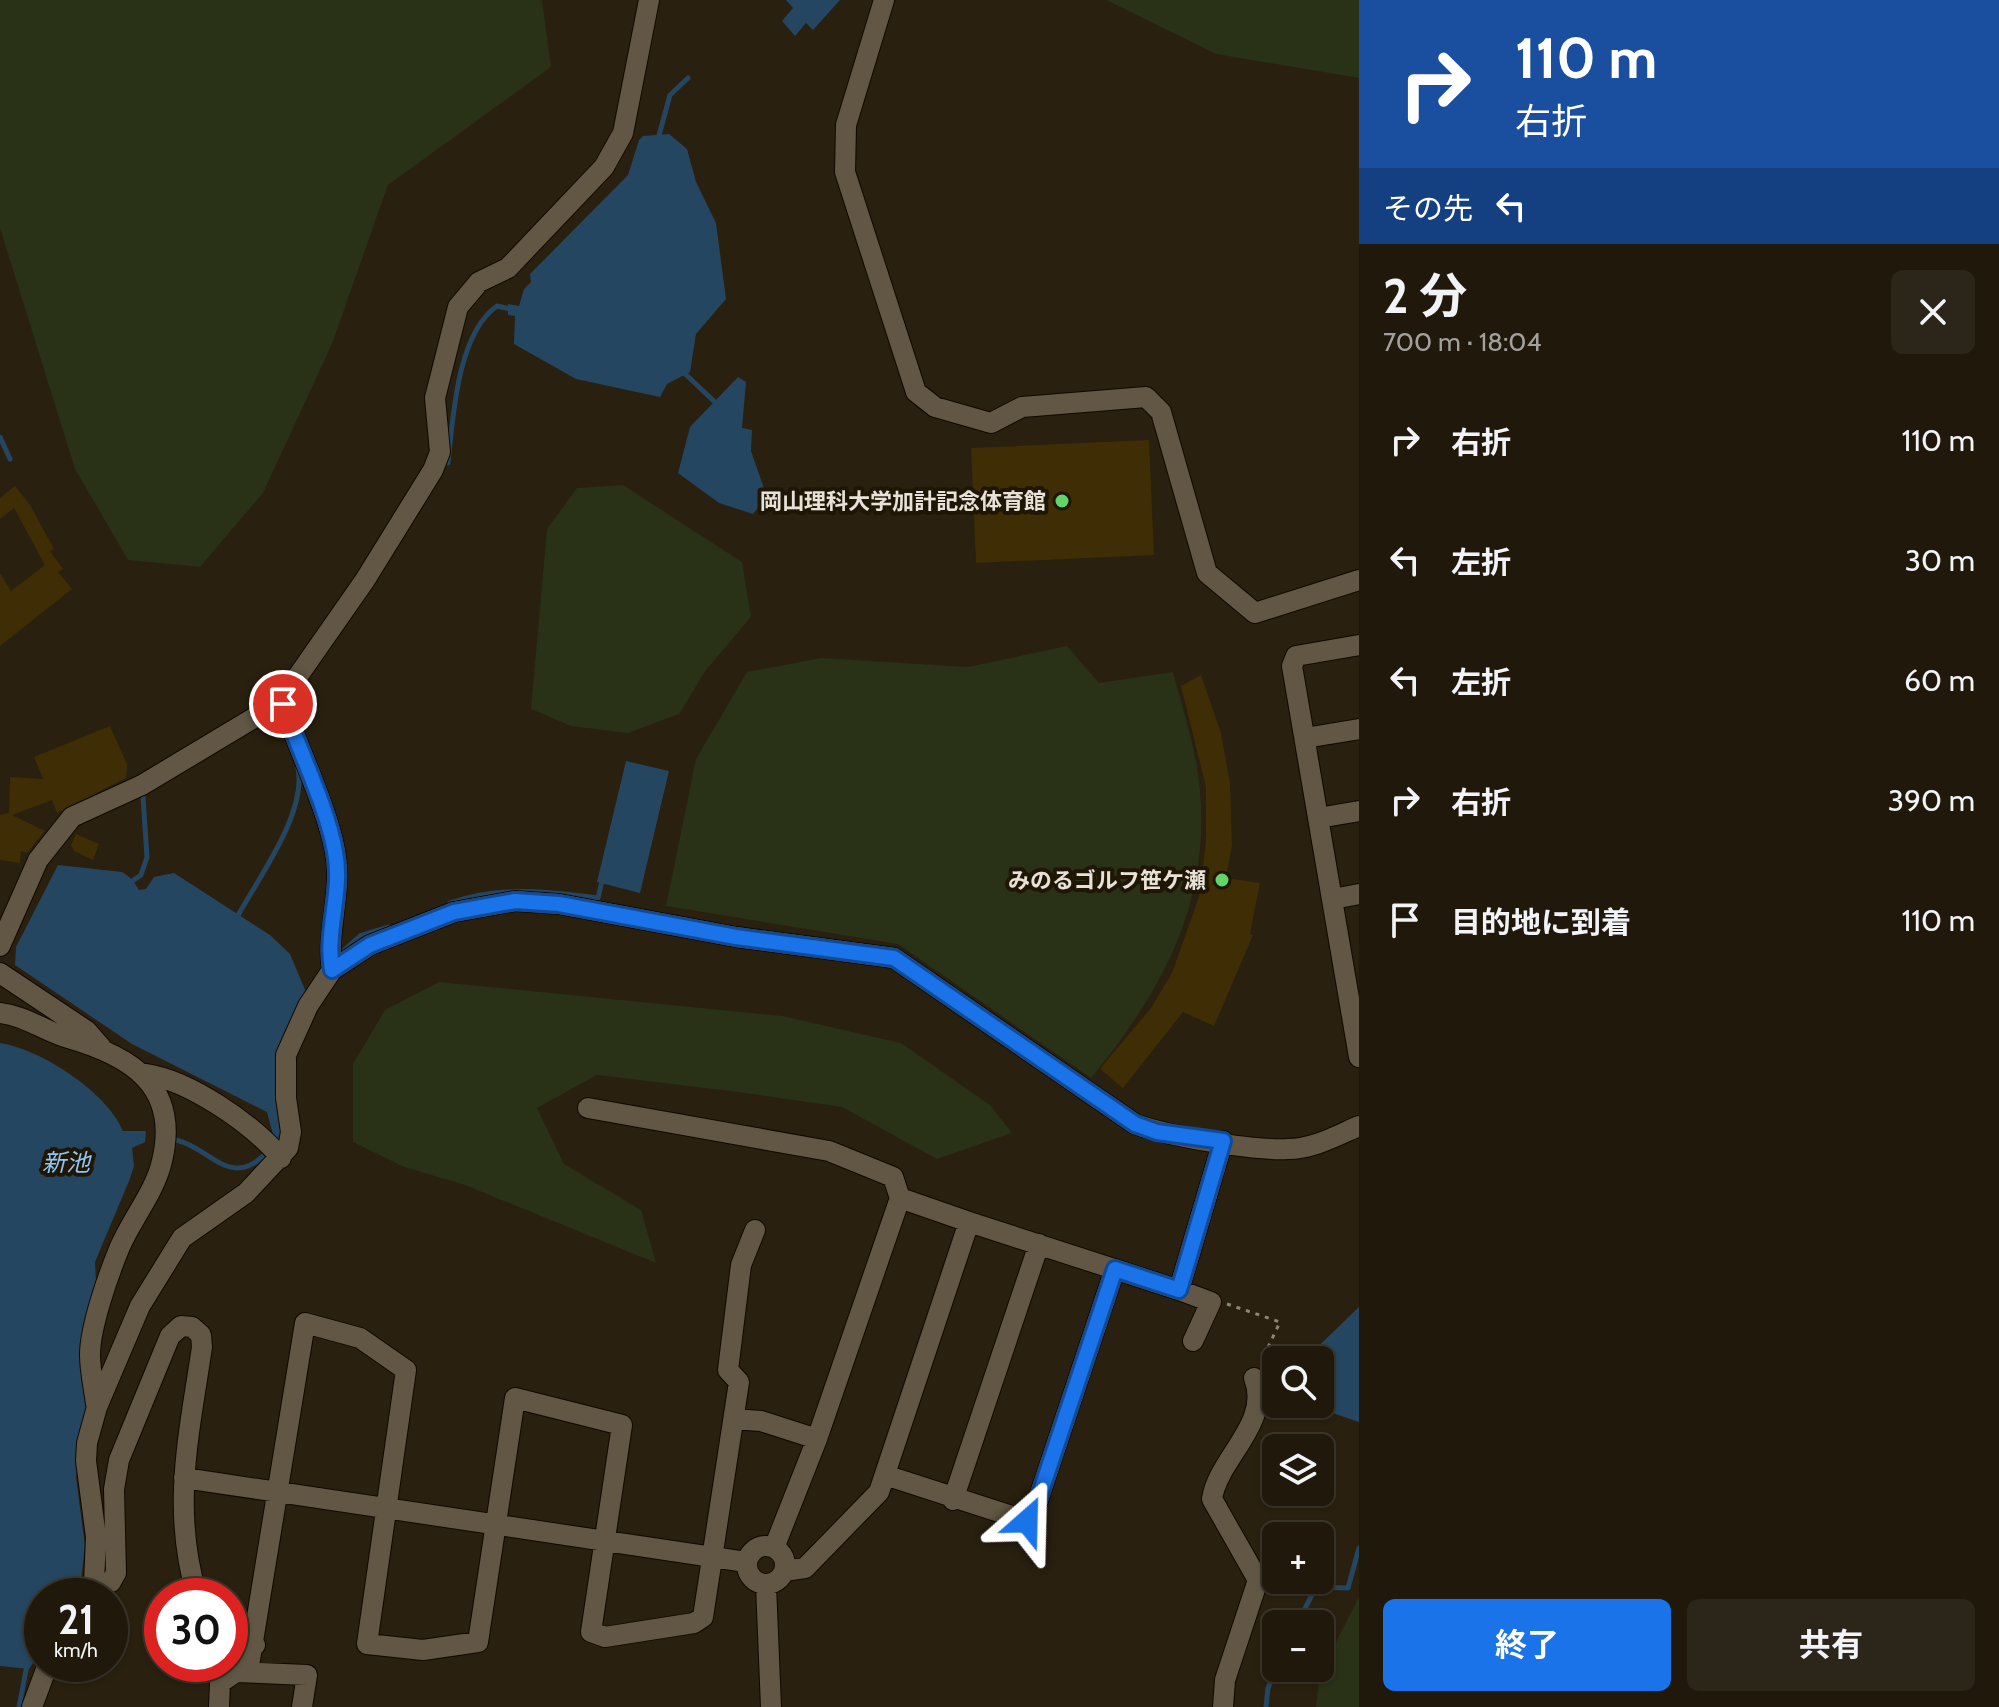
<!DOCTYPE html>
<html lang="ja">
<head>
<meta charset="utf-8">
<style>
	body { margin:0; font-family:Cabin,"Noto Sans JP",sans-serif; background:#2c2519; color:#f1f3f6; height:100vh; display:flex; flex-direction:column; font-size:30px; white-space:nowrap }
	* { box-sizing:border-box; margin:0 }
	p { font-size:26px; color:#a1a09d }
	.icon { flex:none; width:44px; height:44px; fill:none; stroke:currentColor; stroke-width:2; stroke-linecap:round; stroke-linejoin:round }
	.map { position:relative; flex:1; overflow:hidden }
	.side { display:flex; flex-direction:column; background:#1f180b; width:640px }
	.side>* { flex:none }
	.banner { background:#1a4fa0; color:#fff; overflow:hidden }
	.fabs { position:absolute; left:1262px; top:1346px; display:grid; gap:16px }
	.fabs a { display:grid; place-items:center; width:72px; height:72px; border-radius:12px; background:#1f180b; box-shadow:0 2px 6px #0004,0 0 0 2px #3c372c; font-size:40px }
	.speed { position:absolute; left:24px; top:1578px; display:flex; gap:16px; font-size:40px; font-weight:700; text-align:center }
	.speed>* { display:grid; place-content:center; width:104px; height:104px; border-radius:50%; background:#1f180b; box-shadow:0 2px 6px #0004,0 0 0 2px #3c372c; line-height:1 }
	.speed small { font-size:20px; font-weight:400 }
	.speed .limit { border:12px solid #d22; background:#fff; color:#111 }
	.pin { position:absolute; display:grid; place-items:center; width:68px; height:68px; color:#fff; margin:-34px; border:4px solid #fff; border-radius:50%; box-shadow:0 2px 8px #0007 }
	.me { position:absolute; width:88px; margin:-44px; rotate:25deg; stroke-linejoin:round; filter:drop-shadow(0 0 6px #0008) }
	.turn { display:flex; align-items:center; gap:28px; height:168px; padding:0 24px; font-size:36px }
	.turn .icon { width:104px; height:104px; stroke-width:2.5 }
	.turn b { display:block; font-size:56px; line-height:68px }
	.then { display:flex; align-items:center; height:76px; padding:0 24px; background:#0003; gap:16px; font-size:30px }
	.round { display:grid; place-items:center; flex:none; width:84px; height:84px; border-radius:12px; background:#2c2519 }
	.overview { display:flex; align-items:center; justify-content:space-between; height:136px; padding:0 24px }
	h1 { font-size:48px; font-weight:700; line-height:60px }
	.primary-button { display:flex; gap:16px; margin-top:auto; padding:16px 24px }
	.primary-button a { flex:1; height:92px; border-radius:12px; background:#1a73e8; color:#fff; font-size:32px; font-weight:700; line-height:92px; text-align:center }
	.primary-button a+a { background:#2c2519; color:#f1f3f6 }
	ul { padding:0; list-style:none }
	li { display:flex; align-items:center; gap:24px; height:120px; padding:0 24px }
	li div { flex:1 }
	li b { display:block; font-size:30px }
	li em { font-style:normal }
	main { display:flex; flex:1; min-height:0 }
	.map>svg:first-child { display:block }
	.green { fill:#293116 }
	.water { fill:#254660 }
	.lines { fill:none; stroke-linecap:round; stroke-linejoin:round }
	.stream { stroke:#254660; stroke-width:5 }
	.building { fill:#3f2d05 }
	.minor-casing { stroke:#110900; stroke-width:22 }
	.path { stroke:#8d8679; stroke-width:3; stroke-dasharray:4 6; stroke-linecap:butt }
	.minor { stroke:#615744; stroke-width:20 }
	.route-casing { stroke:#114b97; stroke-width:20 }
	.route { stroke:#1a73e8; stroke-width:14 }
	.poi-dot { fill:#61d56a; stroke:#1f1606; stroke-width:3 }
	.labels { text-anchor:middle; stroke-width:8; stroke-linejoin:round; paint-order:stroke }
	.poi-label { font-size:22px; font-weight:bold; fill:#e7e1d7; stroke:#1f1606; text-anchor:end }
	.water-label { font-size:24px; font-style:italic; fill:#8ec7f6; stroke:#1f1606 }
</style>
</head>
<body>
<main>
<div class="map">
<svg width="1359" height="1707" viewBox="0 0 1359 1707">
	<rect width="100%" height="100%" fill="#29200f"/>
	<path class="green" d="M0,0h542l9,67 -163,118 -56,159 -69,149 -63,74 -72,-7 -53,-91 -75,-241z
		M1106,0h253v78l-143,-24z
		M623,485l119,77 9,55 -45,53 -27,44 -51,19 -57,-7 -40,-17 16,-180 30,-41z
		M1067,646l32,37 74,-11c10,39 24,79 27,119 10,114 -39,202 -109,287l-193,-134 -232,-38 30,-147 51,-87 74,-14 147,9z
		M439,982l343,34 119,27 89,62 22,28 -75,26 -95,-52 -104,-15 -141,-17 -60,33 27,56 77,46 15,53 -191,-78 -61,-18 -51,-25v-78l32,-54z
		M1359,1597v110h-43l4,-34z"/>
	<path class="water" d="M786,0h54l-27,30 -7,-7 -11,13 -13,-15 11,-13z
		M669,134l18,15 9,33 20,41 10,76 -30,35 -6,38 -23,12 -7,13 -84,-18 -62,-35 1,-28 -7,-1v-11l11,2 5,-17 7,-7 -1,-8 98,-99 11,-35 4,-4z
		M738,377l8,5 -4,46 10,2 -1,21 16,46 -14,17 -34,-11 -41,-30 12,-46z
		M626,761l43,10 -29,122 -43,-11z
		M58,865l64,7 10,7 7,11 7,-1 8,-12 20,-4 96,62 20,19 16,38 -26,64 5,86 -11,-4 -7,-26 -135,-68 -117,-79 1,-18z
		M0,1043c41,6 108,50 123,88h23l-1,11 -13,6 2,18 -5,15 -34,81 1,20 -15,77 5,53 -10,65 9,69 -4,34 -7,16h-32v53l-13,20 -29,-3z
		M1359,1307v115l-53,-18h14v-44h-16z"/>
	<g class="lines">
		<path class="stream" d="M658,139l12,-44 18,-17
			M681,370l36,34
			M0,437l10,22
			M448,463c5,-45 9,-129 49,-157l18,4
			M128,884l13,-9 6,-18 -4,-60
			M450,903c51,-17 95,-12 148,-5l4,-17
			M236,919c22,-41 71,-105 62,-151
			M341,953l19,-17 29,-9
			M169,1139c39,3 61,56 100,11
			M1297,1624l19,-37 32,1 11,-40
			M19,1707l8,-42
			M1266,1707l2,-19 9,-20"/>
	</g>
	<path class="building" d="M1149,440l5,115 -178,8 -5,-115z
		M15,486l15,19 24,44 -4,2 13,18 -5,3 14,17 -72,57v-73l11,18 34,-26 -31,-57 -14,11v-21z
		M1201,675l20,58 9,51 2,61 -6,33 34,5 -10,51 3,1 -39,91 -31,-14 -60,76 -23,-19 51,-61 21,-35 27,-76 7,-55v-55l-25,-101z
		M110,726l17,38 -1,14 -69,35 -5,-13 -40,15 33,16 -18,22 -6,-2 -1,12 -20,-3v-45l9,-2 1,-36 33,2 -9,-22z
		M76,834l23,10 -6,16 -19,-9 -3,-6z"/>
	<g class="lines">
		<defs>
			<path id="minor" d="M884,0l-38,125 -1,47 71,220 19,15 56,16 31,-16 124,-10 15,15 46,161 48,40 104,-33
				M1359,645l-63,11 -4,10 67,391
				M1305,738l54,-9
				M1318,818l41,-7
				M1333,899l26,-5
				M0,946l38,-86 34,-43 70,-32 125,-75 16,-6
				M332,970c-6,-39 11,-79 3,-119 -8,-43 -37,-103 -52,-147l8,-18 74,-106 68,-110 7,-18 -5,-54 23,-91 21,-25 29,-14 96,-101 19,-34 26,-133
				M0,973l87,58 14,16
				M0,1013c26,3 44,18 68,25 63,18 112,48 94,123 -7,31 -31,59 -43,88 -11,27 -29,78 -29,106 0,16 4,33 6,49
				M145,1074c44,6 108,50 136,84
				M588,1108l241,43 64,26 7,21 69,24
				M1179,1290l32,12 -18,39
				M734,1419l27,2 56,18
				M885,1475l142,46 6,-6 82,-246
				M184,1478l562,84
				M953,1500l86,-256
				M747 1565a19 19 0 1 1 38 0a19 19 0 1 1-38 0Z
				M774,1548l43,-109 83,-241
				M784,1571l21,-3 74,-76 90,-270 210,68 44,-149
				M94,1583l17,-1 5,-9 -2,-84 5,-29 51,-124 11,-10 11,1 9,8 1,12c-13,88 -31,162 -5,249
				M766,1585l5,122
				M86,1596l8,-13 2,-46 -10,-76 1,-18 10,-36 43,-101 42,-68 64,-45 42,-45 3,-16 -5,-34v-43l22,-49 24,-36 38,-25 84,-33 61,-11 44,3 177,33 158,21 241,166c33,12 118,27 153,25 25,0 48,-13 71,-23
				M230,1636l25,9
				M248,1672l57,-349 55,15 46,32 -39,274 56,6 55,-8 37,-244 107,27 -31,207 14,5 89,-14 9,-6 36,-235 -11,-12 13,-105 14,-35
				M32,1707l16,-43
				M219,1707l1,-24 16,-11 71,3 -5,32
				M1223,1707l2,-27 33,-100 -46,-81c6,-41 60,-76 42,-121"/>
		</defs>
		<use href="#minor" class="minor-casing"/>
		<path class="path" d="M1227,1304l53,18 -19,40"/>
		<use href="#minor" class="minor"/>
	</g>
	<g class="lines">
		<defs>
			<path id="route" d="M283,704c15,44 45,105 52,148 8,39 -10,79 -3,118l38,-25 84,-33 61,-11 44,3 177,33 158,21 241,166 22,8 66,9 -44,149 -64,-21 -82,246 -6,6"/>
		</defs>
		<use href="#route" class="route-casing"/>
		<use href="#route" class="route"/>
	</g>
	<g class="poi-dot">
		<circle cx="1062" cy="501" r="8"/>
		<circle cx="1222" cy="880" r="8"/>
	</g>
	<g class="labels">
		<g class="poi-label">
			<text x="1046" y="509">岡山理科大学加計記念体育館</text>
			<text x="1206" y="888">みのるゴルフ笹ケ瀬</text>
		</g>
		<g class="water-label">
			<text x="66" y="1171">新池</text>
		</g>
	</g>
</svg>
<div class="fabs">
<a><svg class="icon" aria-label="search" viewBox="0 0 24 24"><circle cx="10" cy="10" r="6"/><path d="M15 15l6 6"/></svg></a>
<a><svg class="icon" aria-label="layers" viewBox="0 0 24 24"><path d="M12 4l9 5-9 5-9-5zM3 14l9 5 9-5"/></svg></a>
<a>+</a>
<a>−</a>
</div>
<div class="speed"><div>21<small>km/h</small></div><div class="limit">30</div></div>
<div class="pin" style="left:283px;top:704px;background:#d93025"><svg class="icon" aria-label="arrive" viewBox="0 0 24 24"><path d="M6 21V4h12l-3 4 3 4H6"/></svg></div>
<svg class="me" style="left:1027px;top:1521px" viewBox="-20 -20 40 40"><path d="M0-17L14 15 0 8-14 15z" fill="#1a73e8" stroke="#fff" stroke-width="4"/></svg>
</div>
<section class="side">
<div class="banner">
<div class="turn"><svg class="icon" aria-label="right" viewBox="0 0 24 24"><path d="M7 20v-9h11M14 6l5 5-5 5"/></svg><div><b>110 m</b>右折</div></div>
<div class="then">その先<svg class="icon" aria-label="left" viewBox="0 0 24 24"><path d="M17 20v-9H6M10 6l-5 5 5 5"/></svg></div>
</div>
<div class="overview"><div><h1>2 分</h1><p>700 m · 18:04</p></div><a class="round"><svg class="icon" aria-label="close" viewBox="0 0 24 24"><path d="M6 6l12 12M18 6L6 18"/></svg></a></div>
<ul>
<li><svg class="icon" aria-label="right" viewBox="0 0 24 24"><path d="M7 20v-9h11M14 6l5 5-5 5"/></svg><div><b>右折</b></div><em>110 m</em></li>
<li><svg class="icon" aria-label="left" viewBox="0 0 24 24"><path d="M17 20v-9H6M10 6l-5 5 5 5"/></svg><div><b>左折</b></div><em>30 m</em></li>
<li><svg class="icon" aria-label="left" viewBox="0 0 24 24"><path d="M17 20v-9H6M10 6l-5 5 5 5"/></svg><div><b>左折</b></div><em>60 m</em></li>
<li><svg class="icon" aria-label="right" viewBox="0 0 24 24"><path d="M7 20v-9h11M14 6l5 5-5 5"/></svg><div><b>右折</b></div><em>390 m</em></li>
<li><svg class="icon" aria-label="arrive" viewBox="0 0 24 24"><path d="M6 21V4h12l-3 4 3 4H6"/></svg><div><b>目的地に到着</b></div><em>110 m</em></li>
</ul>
<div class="primary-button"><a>終了</a><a>共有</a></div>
</section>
</main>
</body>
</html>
